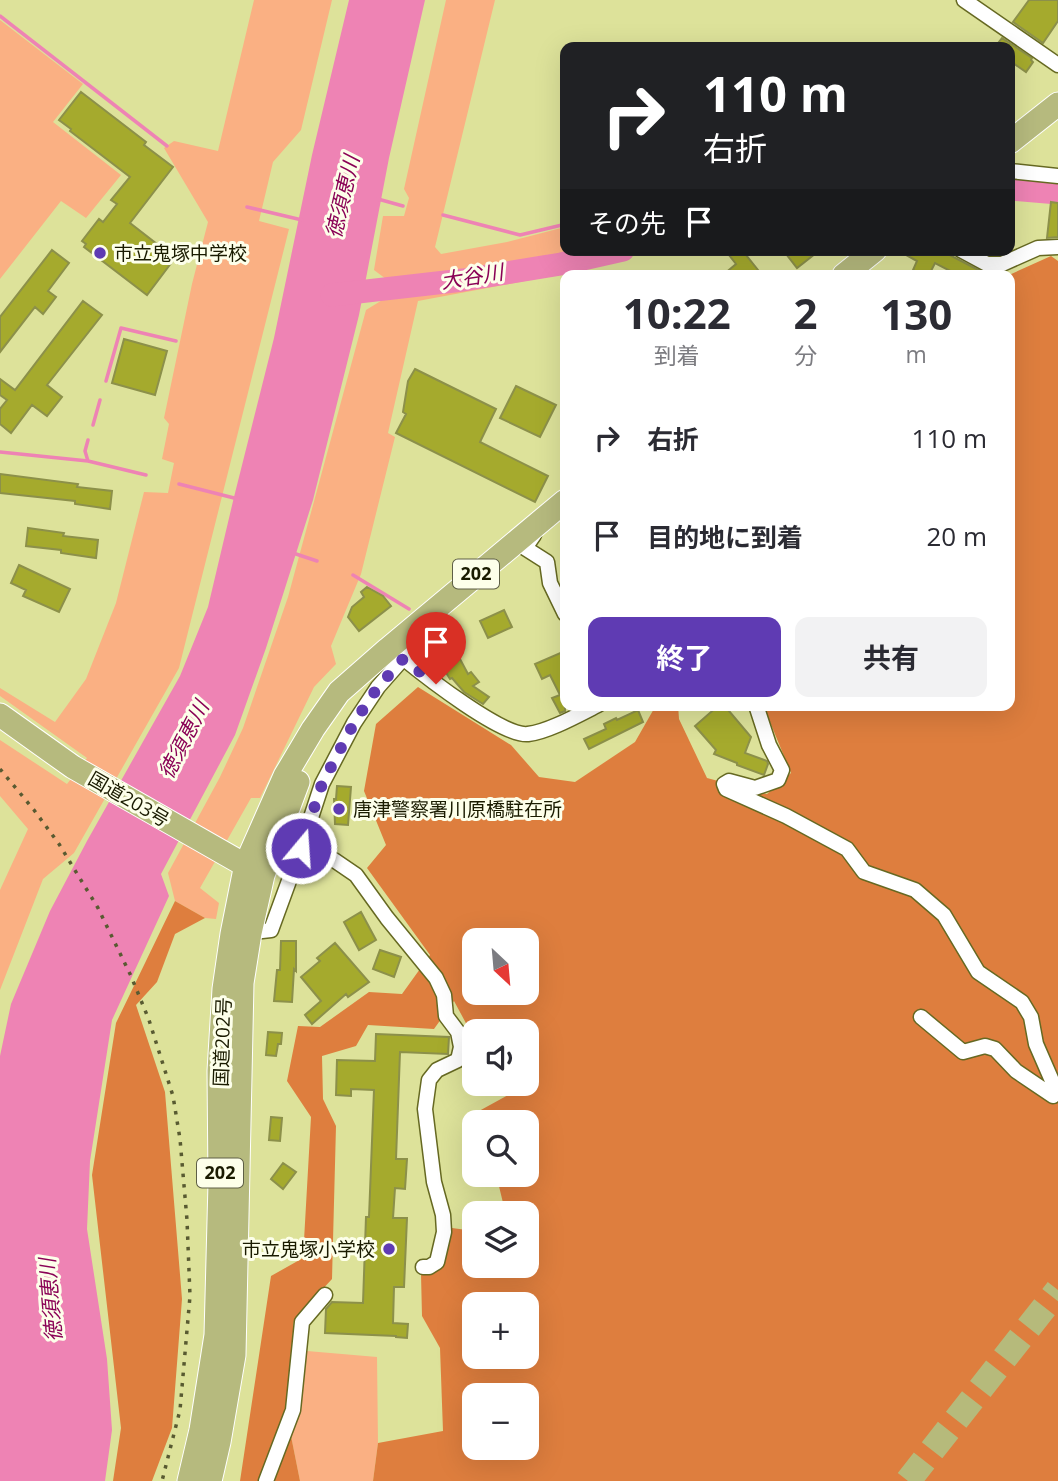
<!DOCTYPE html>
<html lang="ja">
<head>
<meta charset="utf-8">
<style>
	body { margin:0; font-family:"Open Sans","Noto Sans JP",sans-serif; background:#f2f2f3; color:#2b2b33; height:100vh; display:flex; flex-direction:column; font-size:26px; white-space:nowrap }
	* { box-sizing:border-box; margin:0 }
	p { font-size:23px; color:#7c7c81 }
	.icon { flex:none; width:38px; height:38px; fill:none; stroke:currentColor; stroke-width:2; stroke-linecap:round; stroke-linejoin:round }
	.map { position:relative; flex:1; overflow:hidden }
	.panel { position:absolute; left:560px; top:270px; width:455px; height:441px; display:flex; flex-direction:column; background:#fff; border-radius:14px; box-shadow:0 7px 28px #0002 }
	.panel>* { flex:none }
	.hud { position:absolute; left:560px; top:42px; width:455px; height:214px; border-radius:14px; box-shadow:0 7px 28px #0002; background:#202124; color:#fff; overflow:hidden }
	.needle { width:46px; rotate:154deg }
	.tools { position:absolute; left:462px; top:928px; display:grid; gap:14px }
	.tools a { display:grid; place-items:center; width:77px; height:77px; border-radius:14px; background:#fff; box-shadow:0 7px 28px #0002; font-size:35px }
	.pin { position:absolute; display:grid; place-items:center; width:60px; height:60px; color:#fff; margin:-72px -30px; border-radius:50% 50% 50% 0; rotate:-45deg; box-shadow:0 0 7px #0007 }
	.pin .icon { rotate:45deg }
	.me { position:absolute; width:77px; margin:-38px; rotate:18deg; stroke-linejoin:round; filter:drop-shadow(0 0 5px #0008) }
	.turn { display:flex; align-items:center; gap:24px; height:147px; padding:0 28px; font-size:32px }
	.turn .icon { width:91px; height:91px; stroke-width:2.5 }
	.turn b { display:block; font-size:49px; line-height:60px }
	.then { display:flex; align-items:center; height:66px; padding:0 28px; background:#0003; gap:14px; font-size:26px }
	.eta { display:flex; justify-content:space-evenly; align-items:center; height:119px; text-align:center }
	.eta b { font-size:42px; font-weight:700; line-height:49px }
	.action { display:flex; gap:14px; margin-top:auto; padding:14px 28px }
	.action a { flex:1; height:80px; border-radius:14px; background:#5f3bb3; color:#fff; font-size:28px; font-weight:700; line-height:80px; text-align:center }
	.action a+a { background:#f2f2f3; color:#2b2b33 }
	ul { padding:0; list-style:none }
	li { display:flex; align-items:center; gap:21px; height:98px; padding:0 28px }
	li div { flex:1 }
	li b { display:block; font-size:26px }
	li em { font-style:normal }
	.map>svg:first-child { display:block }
	.green { fill:#fab083 }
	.forest { fill:#de7e3e; fill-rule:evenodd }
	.water { fill:#ee83b4 }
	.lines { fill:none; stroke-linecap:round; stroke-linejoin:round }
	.stream { stroke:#ee83b4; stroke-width:3.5 }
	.river { stroke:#ee83b4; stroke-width:23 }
	.building { fill:#a5aa2d; stroke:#8c904a; stroke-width:2 }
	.motorway-tunnel { stroke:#b6ba7b; stroke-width:26; stroke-dasharray:26 13; stroke-linecap:butt }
	.minor-casing { stroke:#666922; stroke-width:17 }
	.trunk-casing { stroke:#fff; stroke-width:25 }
	.minor { stroke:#fff; stroke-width:14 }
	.trunk { stroke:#b6ba7e; stroke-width:23 }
	.rail { stroke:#585a31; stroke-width:3.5; stroke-dasharray:3.5 7; stroke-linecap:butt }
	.route { stroke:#5f3bb3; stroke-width:12; stroke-dasharray:0 21.6 }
	.poi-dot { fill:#5f3bb3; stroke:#fdffea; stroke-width:2.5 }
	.labels { text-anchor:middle; stroke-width:6; stroke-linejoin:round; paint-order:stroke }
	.shield { fill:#fdffea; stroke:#5e5f46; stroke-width:2 }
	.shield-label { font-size:18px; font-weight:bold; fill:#1a1b00 }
	.poi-label { font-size:19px; fill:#1a1b00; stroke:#fdffea; text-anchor:start }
	.street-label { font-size:19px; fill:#1a1b00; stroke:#fdffea }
	.water-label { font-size:21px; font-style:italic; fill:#8a0256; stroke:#fdffea }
</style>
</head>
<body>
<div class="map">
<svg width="1058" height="1481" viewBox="0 0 1058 1481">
	<rect width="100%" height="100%" fill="#dde29a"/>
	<path class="green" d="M254,0h78l-31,130 -28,32 -14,59 30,8 -110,439 -105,185 -31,26 -43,111v-100l28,-61 -28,-33v-56l67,44 20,-26 -87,-62v-8l55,34 31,-43 30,-76 28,-111 24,1 6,-30 -12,-4 7,-35 -5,-6 28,-134 16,-62 -44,-74 10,-7 44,10z
		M446,0h49l-60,247 6,7 66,-12 58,-15v23h29l-35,8 -169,24 -16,-12 9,-54h21l5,-18 -5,-9z
		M0,20l83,64 -30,38 68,53 -35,43 -25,-17 -61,78z
		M562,274l-144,27 -30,132 7,4 -34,137 -30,72 5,18 -22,23 -54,111h-9l-51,90 19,15 -3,16 -11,-1 -30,-17 -7,-28 52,-96 23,-49 45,-131 78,-287 18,-11z
		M307,1351l70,6 1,86 -5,38h-73l-9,-45z"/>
	<path class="forest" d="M1051,256l7,5v815l-9,12 9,9v384h-685l5,-38 65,-12 -3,-83 -18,-32 -1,-42 19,-5 12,-41 22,3v34h53v-52h-23l1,-2 -9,-37h31v-52h-45l-3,-11 33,-18 -7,-10h22v-52h-53v7l-20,-37 -20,28 -66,-4 -12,21 -34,10 1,43 13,27 -4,153 -38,41 -8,91 14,70h-60l31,-205 32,-18 8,-141 -24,-36 11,-55 22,1 49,-35 33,2 28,-39 -63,-87 19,-23 -22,-54 12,-67 42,-37 93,58 28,32 36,5 60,-40 20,-35 5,-2h18l1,14 28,59 60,16 24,-21 -28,-68h247l-1,-430zM474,940h53v52h-53zM474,1304h53v52h-53zM474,1395h53v52h-53z
		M175,901l30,17 -30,16 -18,48 -21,23 29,87 17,207 -10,129 -20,53h-39l8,-53 -29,-253 24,-152z"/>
	<path class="water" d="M349,0h76l-36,158 -30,157 -46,185 -47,148 -31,87 -74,139 8,22 -57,124 -22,141 -3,68 20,130 5,71 -7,51h-105v-425l11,-52 39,-93 37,-70 93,-165 28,-69 26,-110 40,-159 38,-183z"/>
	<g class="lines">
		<path class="stream" d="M0,16l167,130
			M378,199l25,7
			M247,207l55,13
			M443,215l77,20 42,-10 3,-4
			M106,381l15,-53 55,13
			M93,425l7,-25
			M0,452l88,9 58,14
			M88,461l-3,-10 3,-11
			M179,484l59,15
			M293,553l24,8
			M353,575l56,34"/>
		<path class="river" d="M1010,189l48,4
			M332,295l131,-15 98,-16 62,-14"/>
	</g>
	<path class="building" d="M1029,0h29v21l-15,22 -30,-21z
		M1002,38l30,20 -1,2 2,2 -7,10 -16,-11v-14h-15z
		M81,92l65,50 -2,3 29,22 -43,56 45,35 -28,37 -63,-48 2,-3 -4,-3 17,-22 4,3 14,-18 -6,-4 19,-23 -60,-46 1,-2 -12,-9z
		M1051,202l7,1v34l-11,1z
		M52,250l17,13 -21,28 8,6 -13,17 -8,-7 -35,45v-35z
		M725,250h17l20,25h-39l13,-11z
		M783,250h37l-23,18z
		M897,250h43l48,25h-30l-23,-12 -6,12h-16l2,-4 -2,-1 4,-9z
		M83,301l19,14 -55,70 15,12 -15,19 -15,-11 -21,28 -11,-9v-15l7,-9 -7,-5v-16l15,11z
		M124,339l43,12 -12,44 -43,-12z
		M415,369l81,40 -16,33 68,34 -13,26 -139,-69 10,-19 -3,-2 5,-31z
		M516,386l40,19 -16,32 -40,-19z
		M0,474l78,10 -1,3 35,4 -2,18 -35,-5v-3l-75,-8z
		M28,528l36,5 -1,3 35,4 -2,18 -35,-5v-3l-35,-4z
		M19,565l51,24 -11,23 -36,-16 3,-6 -15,-7z
		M367,587l16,9 8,10 -32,25 -11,-14 4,-10 12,-10 -3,-5z
		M504,610l8,17 -24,11 -8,-17z
		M565,651v60l-5,2 -8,-15 8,-3 -10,-20 -8,4 -7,-15z
		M460,659l8,15 3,-2 8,10 -6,4 16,11 -6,7 -19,-12 -12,-14 -2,1 -7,-11z
		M719,705h5l27,32 -6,16 22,8 1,3 -4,11 -27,-10v-2l-23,-9 2,-4 -21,-24z
		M638,710l5,12 -54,27 -5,-10 22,-10 -2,-5 12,-6 1,2z
		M337,786l14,1 -3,38 -13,-1 -1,-25h2z
		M361,912l15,28 -17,10 -15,-28z
		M281,941h15v30l-2,-2 -2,33 -18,-1 3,-31h3z
		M335,943l34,39 -21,15 -2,-3 -34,30 -7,-9 16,-14 -20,-24 19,-16 -3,-3z
		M380,950l21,7 -7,20 -21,-8z
		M268,1032l14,1 -1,11h-3l-2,12 -10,-1z
		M376,1034l73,3 -1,17 -48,-2 -4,107h11l-2,30 -10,-1 -2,30h14l-3,69h-10l-1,36 15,1 -1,14 -11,-1v-1l-71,-3 1,-24 6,-7 31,1 3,-86h3l5,-127 -23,-1v7l-15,-1 1,-35 38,1z
		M271,1117l11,1 -2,23 -11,-1z
		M283,1163l13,9 -13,17 -12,-10z"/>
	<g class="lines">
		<path class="motorway-tunnel" d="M908,1481l150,-191"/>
		<defs>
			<path id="minor" d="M964,0l94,65
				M1010,171l48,5
				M961,250l26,14h15l36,-16 20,-1
				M534,535l-9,13 22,14 3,21 15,31
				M403,658c22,18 100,79 125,76 20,-2 52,-20 70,-29
				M756,705l13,40 13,25 -4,10 -23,8 -26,-7 -5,3 2,5 60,27 61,33 17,23 51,18 29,25 34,57 44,30 9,15 5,27 20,46 -3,6 -37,-25 -21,-22 -10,-3 -22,6 -42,-35
				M301,848l33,12 22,15 31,43 49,60 8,17 2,21 12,16 3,15 -3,13 -21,10 -8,10 -4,29 9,73 9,33 1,17 -7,30 -8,5h-6
				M245,933l26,-3 30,-82 21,-64 32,-61 24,-36 37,-42 -4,-16
				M266,1481l27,-71 9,-88 23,-27"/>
			<path id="trunk" d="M1010,142l48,-38
				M844,275l31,-25
				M0,715l73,52 184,105
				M189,1481l12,-51 15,-95 4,-152 -1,-112 5,-82 8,-55 14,-70 39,-88 28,-47 26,-37 49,-43 177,-148
				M210,1481l9,-39 15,-87 8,-372 8,-50 13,-58 35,-93"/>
		</defs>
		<use href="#minor" class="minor-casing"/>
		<use href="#trunk" class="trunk-casing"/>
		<use href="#minor" class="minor"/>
		<use href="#trunk" class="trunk"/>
		<path class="rail" d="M0,769l34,41 25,34 39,64 33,68 18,44 24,76 7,43 7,81 3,76 -10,114 -18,71"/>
	</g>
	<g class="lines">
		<path class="route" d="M301,848l21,-64 32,-61 24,-36 25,-28 33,25"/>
	</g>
	<g class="poi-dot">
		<circle cx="100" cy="253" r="7"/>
		<circle cx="339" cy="809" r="7"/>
		<circle cx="389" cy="1249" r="7"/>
	</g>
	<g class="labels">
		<g class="shield">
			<rect x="453" y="559.5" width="46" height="29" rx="5"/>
			<rect x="197" y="1158.5" width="46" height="29" rx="5"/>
		</g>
		<g class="shield-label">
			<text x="476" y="580">202</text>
			<text x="220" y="1179">202</text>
		</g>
		<g class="poi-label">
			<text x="114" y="260">市立鬼塚中学校</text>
			<text x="353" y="816">唐津警察署川原橋駐在所</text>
			<text x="375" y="1256" text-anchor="end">市立鬼塚小学校</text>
		</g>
		<g class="street-label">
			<text transform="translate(129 799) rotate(30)" y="7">国道203号</text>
			<text transform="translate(222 1042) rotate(-88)" y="7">国道202号</text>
		</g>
		<g class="water-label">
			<text transform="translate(343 197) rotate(-77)" y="7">徳須恵川</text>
			<text transform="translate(472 277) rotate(-9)" y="7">大谷川</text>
			<text transform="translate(184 740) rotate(-63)" y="7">徳須恵川</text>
			<text transform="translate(51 1300) rotate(-95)" y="7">徳須恵川</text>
		</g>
	</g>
</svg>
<div class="tools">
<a><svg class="needle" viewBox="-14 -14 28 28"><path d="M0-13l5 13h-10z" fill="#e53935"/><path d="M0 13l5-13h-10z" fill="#7c7c81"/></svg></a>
<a><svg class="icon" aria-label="sound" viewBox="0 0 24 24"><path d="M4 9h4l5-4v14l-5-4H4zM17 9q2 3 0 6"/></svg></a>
<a><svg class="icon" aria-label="search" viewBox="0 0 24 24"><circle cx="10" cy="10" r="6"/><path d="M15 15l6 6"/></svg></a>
<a><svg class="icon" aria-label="layers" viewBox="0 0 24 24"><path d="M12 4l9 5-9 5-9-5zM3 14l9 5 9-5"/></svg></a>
<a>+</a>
<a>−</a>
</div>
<div class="pin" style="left:436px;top:684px;background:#d93025"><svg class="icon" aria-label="arrive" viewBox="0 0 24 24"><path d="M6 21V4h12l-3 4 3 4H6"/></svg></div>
<svg class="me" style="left:301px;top:848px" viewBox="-20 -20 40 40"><circle r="17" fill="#5f3bb3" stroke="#fff" stroke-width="3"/><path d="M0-11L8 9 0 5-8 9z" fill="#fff"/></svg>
<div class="hud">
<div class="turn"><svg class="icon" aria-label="right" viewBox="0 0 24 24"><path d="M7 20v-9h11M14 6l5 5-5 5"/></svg><div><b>110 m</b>右折</div></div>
<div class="then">その先<svg class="icon" aria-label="arrive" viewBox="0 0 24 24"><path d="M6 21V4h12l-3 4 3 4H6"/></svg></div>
</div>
<section class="panel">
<div class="eta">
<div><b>10:22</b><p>到着</p></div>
<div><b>2</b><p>分</p></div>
<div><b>130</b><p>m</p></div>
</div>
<ul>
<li><svg class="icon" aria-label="right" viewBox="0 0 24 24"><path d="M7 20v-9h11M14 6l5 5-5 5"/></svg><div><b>右折</b></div><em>110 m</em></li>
<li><svg class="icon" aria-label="arrive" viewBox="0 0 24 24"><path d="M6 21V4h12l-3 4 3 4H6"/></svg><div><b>目的地に到着</b></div><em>20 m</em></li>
</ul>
<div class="action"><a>終了</a><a>共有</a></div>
</section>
</div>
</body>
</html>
